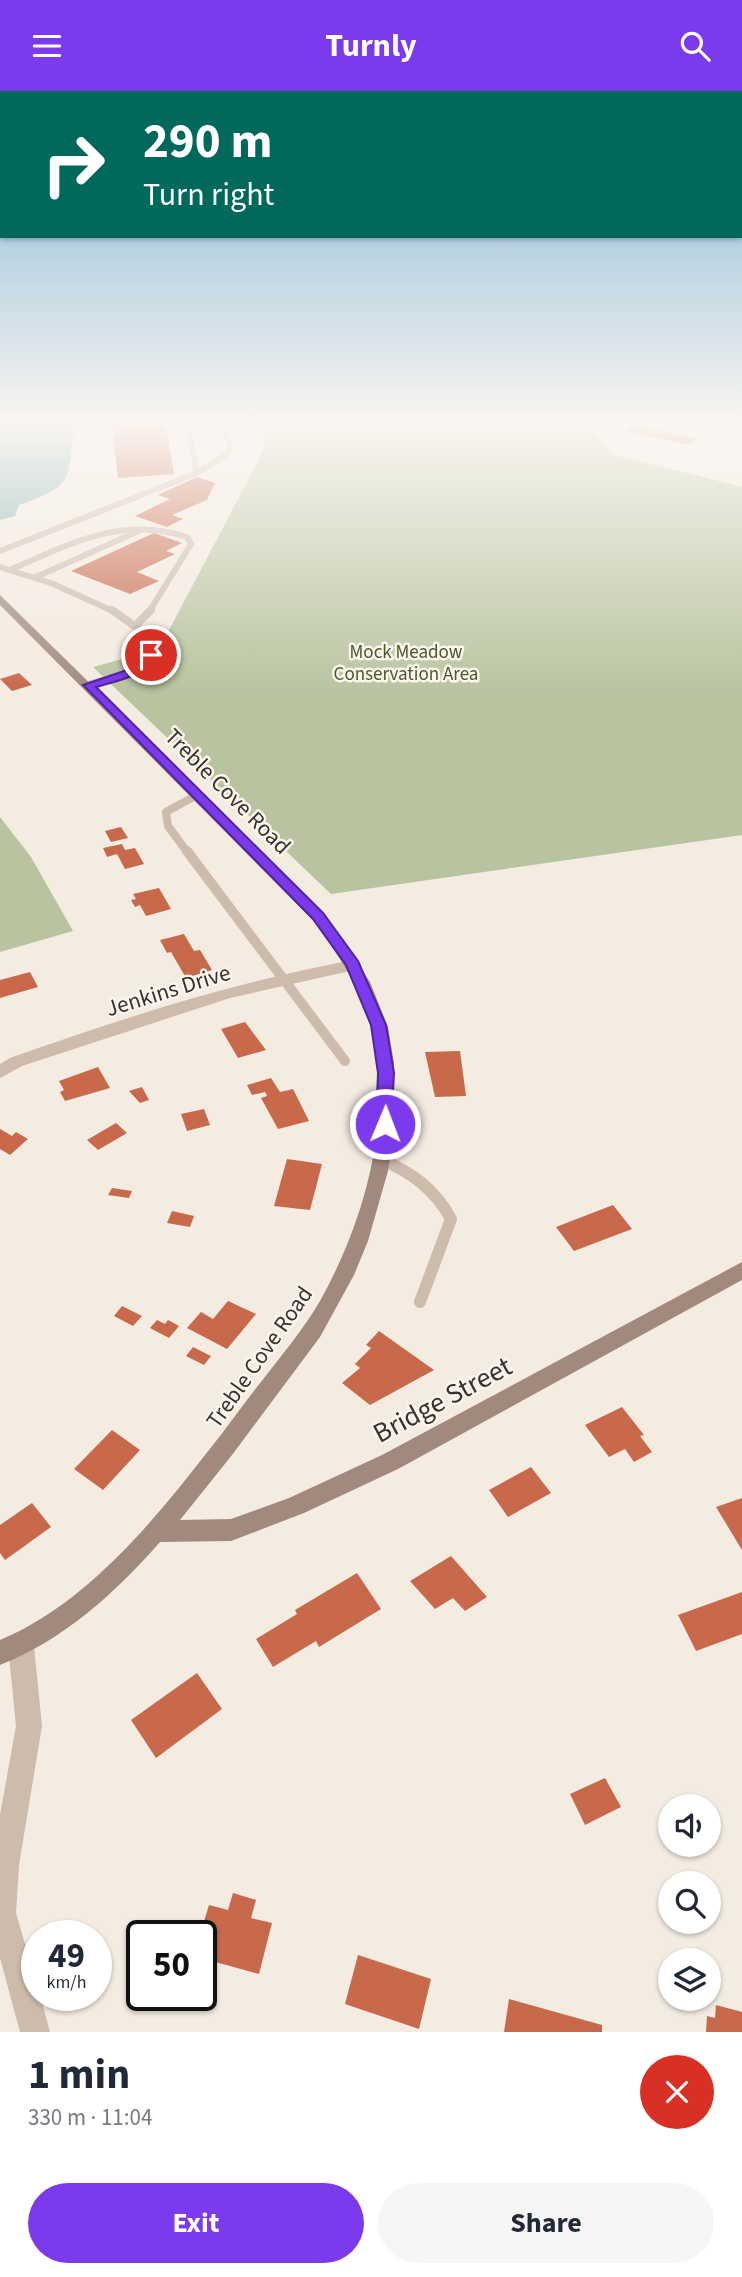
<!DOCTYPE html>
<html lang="en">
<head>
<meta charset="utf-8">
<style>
	body { margin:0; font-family:"Source Sans 3",sans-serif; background:#f6f6f7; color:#1f2937; height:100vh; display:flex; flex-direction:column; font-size:26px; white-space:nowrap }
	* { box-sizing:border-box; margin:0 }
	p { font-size:23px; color:#747a83 }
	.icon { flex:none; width:38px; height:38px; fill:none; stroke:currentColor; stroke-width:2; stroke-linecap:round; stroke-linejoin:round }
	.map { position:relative; height:1941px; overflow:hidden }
	.drawer { display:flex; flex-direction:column; background:#fff; flex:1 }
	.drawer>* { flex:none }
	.banner { position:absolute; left:0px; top:0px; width:742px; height:147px; box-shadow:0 2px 5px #0004; background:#00695c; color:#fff; overflow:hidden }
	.tools { position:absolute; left:658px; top:1703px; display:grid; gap:14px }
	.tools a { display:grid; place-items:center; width:63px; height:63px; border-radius:50%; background:#fff; box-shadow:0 2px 5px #0004; font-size:35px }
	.speed { position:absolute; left:21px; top:1829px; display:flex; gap:14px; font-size:35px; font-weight:700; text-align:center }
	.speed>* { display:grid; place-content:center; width:91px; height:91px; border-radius:50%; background:#fff; box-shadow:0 2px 5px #0004; line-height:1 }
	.speed small { font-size:18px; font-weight:400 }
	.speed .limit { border:4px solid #111; border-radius:10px; background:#fff; color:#111 }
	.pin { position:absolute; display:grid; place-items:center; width:60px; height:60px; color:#fff; margin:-30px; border:4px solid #fff; border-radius:50%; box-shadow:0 2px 7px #0007 }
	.me { position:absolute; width:77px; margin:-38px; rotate:1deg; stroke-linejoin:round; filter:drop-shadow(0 0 5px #0008) }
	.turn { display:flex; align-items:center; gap:24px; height:147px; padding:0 28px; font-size:32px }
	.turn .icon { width:91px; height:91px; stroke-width:2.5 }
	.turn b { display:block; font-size:49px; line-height:60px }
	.round { display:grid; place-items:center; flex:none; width:74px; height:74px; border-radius:37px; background:#f6f6f7 }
	.overview { display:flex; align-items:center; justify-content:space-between; height:119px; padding:0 28px }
	h1 { font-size:42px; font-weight:700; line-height:52px }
	.action { display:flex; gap:14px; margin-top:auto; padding:14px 28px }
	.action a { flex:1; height:80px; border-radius:42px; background:#7c3aed; color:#fff; font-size:28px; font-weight:700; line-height:80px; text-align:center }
	.action a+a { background:#f6f6f7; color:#1f2937 }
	header { display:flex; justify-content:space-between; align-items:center; height:91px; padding:0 28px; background:#7c3aed; color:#fff; font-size:32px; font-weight:700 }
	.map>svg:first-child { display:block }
	.green { fill:#b8c4a0 }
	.water { fill:#7fb0b2 }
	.building { fill:#c8694b }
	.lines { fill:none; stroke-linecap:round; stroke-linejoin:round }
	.lane-far3 { stroke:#cdbbac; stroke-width:6 }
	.lane-far2 { stroke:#cdbbac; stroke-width:8 }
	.lane-far1 { stroke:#cdbbac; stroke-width:10 }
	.lane { stroke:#cdbbac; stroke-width:12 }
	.street { fill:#cdbbac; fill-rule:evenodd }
	.secondary { fill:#a18a7d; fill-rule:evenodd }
	.primary { fill:#7d675c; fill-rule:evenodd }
	.route { fill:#7c3aed; stroke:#51269a; stroke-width:2 }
	.labels { text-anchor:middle; stroke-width:5; stroke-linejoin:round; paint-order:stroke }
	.far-park-label { font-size:19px; fill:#4a5a2e; stroke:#fbf5ee }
	.street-label { font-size:23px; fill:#3b302b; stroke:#fbf5ee }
	.near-street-label { font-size:28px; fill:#3b302b; stroke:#fbf5ee }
</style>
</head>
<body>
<header><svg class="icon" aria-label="menu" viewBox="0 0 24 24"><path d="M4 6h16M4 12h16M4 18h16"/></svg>Turnly<svg class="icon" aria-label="search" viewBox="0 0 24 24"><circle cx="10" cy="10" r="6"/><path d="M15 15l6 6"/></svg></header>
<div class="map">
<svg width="742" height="1941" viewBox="0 0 742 1941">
	<rect width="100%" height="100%" fill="#f4ebe1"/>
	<path class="green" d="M257,330h352l-14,6 4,11 13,16 130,33v348l-411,59 -238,-227 66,-18 106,-201 -1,-13z
		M0,726l31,40 42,74 -73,21z"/>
	<path class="water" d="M23,330h48l3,4c-6,56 1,60 -55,80l-4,11 -15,4v-95z"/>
	<path class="building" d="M111,330h54l9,53 -56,4z
		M635,333l63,15 -10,6 -63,-14z
		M197,386l18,6 -8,17 -35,15 11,4 -16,8 -32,-11 35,-17 -12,-4z
		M154,442l28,10 -16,8 9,3 -38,18 22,9 -29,13 -59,-23z
		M19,582l13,12 -20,6 -12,-12z
		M121,736l7,11 -17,4 -6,-11z
		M122,753l3,6 10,-2 9,16 -19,5 -8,-15 -10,3 -4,-9z
		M159,797l12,21 -25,7 -6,-11 -5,2 -4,-7 5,-1 -3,-5z
		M184,843l10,17 6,-1 12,20 -26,8 -15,-26 -4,1 -7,-13z
		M30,881l8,15 -38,11v-18z
		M137,906l4,7 -16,4 -3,-7z
		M245,931l21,28 -28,8 -17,-29z
		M460,960l6,45 -31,1 -10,-45z
		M98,976l12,21 -45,13 -5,-9 4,-2 -5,-9z
		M271,987l9,14 13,-3 16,32 -31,8 -17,-31 6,-2 -2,-4 -13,3 -5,-10z
		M142,996l7,13 -9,3 -11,-12z
		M204,1018l6,16 -23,6 -6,-17z
		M116,1032l11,10 -29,17 -11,-10z
		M0,1038l12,7 4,-4 12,7 -18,16 -10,-6z
		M287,1068l35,5 -12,46 -36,-4z
		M112,1097l20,3 -3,7 -21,-3z
		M613,1114l19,24 -58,22 -18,-24z
		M172,1120l22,5 -4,11 -23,-4z
		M228,1210l28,13 -29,35 -40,-21 14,-16 12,7z
		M122,1215l20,10 -9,10 -19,-10z
		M157,1229l8,4 3,-4 11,6 -10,12 -19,-10z
		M379,1240l55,39 -64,35 -28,-22 18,-15 -5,-4 16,-16 -5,-3z
		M193,1256l18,9 -7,9 -18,-9z
		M622,1316l22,28 -4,1 12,16 -18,10 -9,-13 -16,8 -24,-32z
		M112,1339l28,20 -37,40 -29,-21z
		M531,1376l20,26 -43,24 -19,-27z
		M742,1407v52l-26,-43z
		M32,1412l19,24 -46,33 -5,-7v-28z
		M451,1465l36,41 -22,14 -12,-13 -18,11 -25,-28z
		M357,1482l24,36 -62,38 -3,-6 -43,26 -17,-28 41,-25 -2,-4z
		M742,1501v42l-46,17 -18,-36z
		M197,1582l25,36 -66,49 -25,-38z
		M605,1687l16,29 -36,18 -15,-31z
		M233,1802l23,7 -5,18 21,5 -13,51 -58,-16 -1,-23 9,-30 19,5z
		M358,1864l73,24 -12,50 -74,-25z
		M509,1908l93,26v7h-98z
		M716,1914l26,7v20h-36l1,-16 8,2z"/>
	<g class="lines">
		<path class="lane-far3" d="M187,330l10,52
			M676,330l32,8 34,-3
			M0,460l197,-78 31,-20 1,-10 -7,-22
			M0,476l51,16 64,29
			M12,478c60,-26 109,-53 175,-32l4,7 -42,68
			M36,486l105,-47"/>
		<path class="lane-far2" d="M135,535l16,-16
			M88,594l44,-13 19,-17 -12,-26 -27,-19
			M188,762l-20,-27 -2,-14 31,-17"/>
		<path class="lane-far1" d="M187,760l158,210"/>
		<path class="lane" d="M381,1068c31,14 54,30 70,60l-31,83"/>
		<path class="street" d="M353,869l6,1 2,4 -2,4 -129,29 -208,68 -22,12v-14l10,-6c113,-40 225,-76 343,-98z
			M21,1543l9,3 4,9 8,80 -23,139 -3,48 21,72v10h3l10,37h-30l-20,-74v-143l16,-89 -8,-80 4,-9z"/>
		<path class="secondary" d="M0,504l324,318 46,69 18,45 6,36v72l-6,36 -20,70 -14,34 -34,62 -88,118 -52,65 51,-1 58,-21 93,-43 360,-193v18l-344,189 -94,44 -73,28 -71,1c-46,52 -95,97 -160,123v-25c86,-36 153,-118 209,-190 18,-22 34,-46 52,-68 20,-26 42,-52 59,-81 47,-84 78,-196 46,-291 -12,-33 -33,-62 -54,-91l-312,-314z"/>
		<path class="primary" d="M724,330h18v6l-16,-4z"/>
	</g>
	<linearGradient id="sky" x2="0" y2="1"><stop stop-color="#7eb2d2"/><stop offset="0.55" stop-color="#faf6f2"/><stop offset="1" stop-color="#faf6f2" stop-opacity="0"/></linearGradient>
	<rect width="742" height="602" fill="url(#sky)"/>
	<path class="route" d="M151,561l5,3c-12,22 -37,25 -60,32l227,226 35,48 28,64 8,48 -3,55 -6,2 -9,-6 2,-51 -7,-48 -25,-60 -33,-46 -230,-234 47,-16z"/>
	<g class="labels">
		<g class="far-park-label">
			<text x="406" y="567">Mock Meadow<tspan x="406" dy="22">Conservation Area</tspan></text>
		</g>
		<g class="street-label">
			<text transform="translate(228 700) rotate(45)" y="8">Treble Cove Road</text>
			<text transform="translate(168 899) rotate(-17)" y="8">Jenkins Drive</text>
			<text transform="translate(259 1266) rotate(-55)" y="8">Treble Cove Road</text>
		</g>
		<g class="near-street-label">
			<text transform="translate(442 1308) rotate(-28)" y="10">Bridge Street</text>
		</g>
	</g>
</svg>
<div class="tools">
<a><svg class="icon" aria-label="sound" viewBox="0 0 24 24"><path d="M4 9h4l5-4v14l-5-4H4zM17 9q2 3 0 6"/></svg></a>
<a><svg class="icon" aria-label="search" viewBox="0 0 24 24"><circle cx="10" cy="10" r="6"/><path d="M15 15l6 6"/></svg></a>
<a><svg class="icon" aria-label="layers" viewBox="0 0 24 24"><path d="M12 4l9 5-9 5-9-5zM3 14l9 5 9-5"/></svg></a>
</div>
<div class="speed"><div>49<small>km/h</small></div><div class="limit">50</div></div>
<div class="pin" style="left:151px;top:564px;background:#d93025"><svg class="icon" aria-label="arrive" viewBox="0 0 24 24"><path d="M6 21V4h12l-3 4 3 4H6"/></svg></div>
<svg class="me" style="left:385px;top:1033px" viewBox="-20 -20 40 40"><circle r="17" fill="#7c3aed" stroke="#fff" stroke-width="3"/><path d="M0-11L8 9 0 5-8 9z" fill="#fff"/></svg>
<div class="banner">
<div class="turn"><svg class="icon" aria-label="right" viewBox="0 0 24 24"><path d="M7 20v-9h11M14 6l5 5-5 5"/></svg><div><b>290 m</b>Turn right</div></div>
</div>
</div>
<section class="drawer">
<div class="overview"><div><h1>1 min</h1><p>330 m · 11:04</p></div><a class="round" style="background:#d93025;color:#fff"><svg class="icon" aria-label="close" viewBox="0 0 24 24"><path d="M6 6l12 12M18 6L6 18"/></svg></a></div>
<div class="action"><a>Exit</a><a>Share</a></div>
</section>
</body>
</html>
